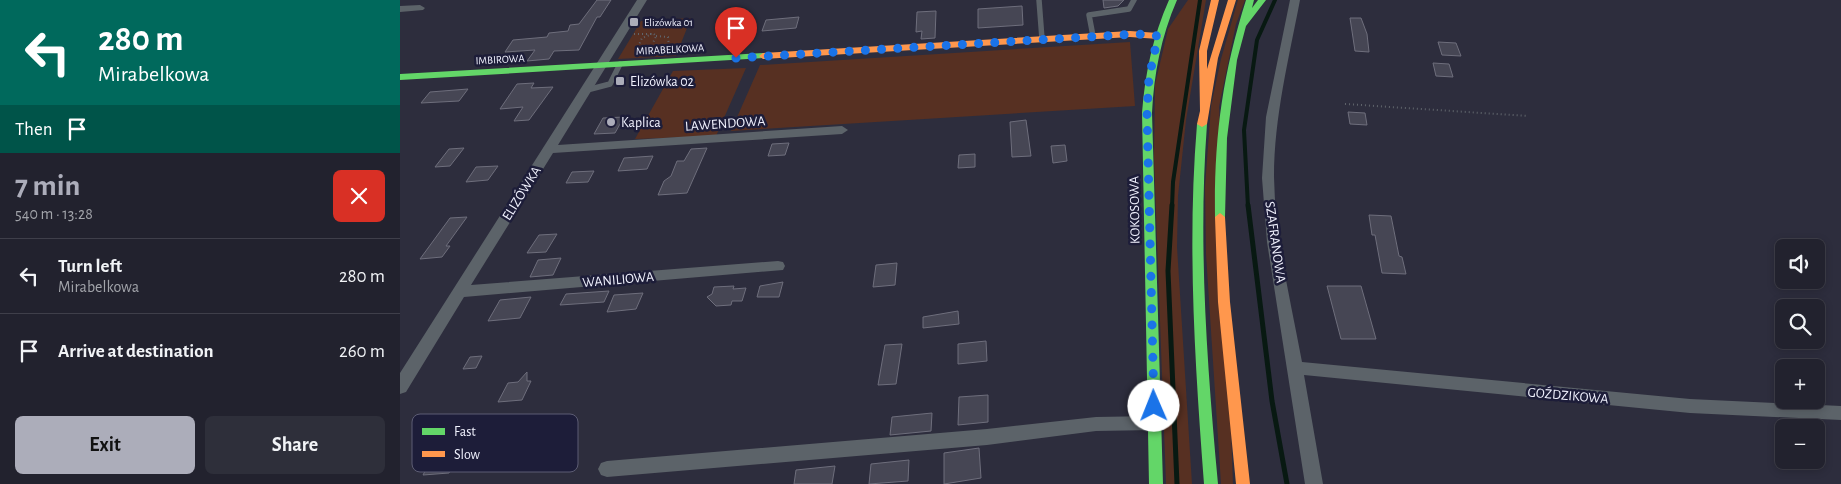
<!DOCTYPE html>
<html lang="en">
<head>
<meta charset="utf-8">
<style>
	body { margin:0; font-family:"Alegreya Sans",sans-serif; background:#2e2f3a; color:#f1f3f6; height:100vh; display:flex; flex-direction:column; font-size:19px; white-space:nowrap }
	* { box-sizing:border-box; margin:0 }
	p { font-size:16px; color:#a2a4aa }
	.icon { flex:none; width:28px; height:28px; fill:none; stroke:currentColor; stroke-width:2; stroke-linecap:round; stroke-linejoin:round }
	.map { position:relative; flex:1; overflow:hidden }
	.sheet { display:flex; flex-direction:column; background:#22222e; width:400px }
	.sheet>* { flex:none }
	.top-card { background:#00695c; color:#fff; overflow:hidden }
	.controls { position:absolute; left:1375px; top:239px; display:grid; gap:10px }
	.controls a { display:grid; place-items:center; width:50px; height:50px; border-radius:8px; background:#22222e; box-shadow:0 2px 8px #0003,0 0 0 1px #3f3f4a; font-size:25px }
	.pin { position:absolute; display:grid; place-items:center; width:42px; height:42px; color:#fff; margin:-51px -21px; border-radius:50% 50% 50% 0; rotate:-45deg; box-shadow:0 0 5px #0007 }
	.pin .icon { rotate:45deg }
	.me { position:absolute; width:55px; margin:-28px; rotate:359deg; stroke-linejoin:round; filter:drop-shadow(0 0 4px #0008) }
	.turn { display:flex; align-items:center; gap:18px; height:105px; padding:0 15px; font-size:22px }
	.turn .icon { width:65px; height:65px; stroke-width:2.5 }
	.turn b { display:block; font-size:35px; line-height:42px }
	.then { display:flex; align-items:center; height:48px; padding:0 15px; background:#0003; gap:10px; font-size:19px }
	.round { display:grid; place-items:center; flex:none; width:52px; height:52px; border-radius:8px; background:#2e2f3a }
	.head { display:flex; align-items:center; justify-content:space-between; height:85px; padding:0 15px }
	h1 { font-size:30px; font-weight:600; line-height:38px; color:#acadba }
	.action { display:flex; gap:10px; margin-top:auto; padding:10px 15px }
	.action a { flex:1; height:58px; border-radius:8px; background:#acadba; color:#111; font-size:20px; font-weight:600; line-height:58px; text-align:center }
	.action a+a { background:#2e2f3a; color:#f1f3f6 }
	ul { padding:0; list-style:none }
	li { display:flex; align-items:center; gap:15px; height:75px; padding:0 15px; border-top:1px solid #3f3f4a }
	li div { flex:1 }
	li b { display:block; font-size:19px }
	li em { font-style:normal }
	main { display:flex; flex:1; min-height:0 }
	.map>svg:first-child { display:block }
	.green { fill:#573022 }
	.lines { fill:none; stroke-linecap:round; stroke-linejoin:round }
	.stream-far1 { stroke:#081912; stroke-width:4 }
	.stream { stroke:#081912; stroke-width:5 }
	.building { fill:#464654; stroke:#6e6e7c }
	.path { stroke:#5f646b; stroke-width:2; stroke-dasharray:1 3; stroke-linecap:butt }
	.lane { stroke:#5c6369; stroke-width:5.5 }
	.street { fill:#5c6369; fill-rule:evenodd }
	.fast { fill:#63d668; fill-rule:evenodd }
	.slow { fill:#ff974d; fill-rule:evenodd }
	.route { stroke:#1a73e8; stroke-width:9; stroke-dasharray:0 16.2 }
	.poi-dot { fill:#acadba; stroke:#1d1d39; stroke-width:2 }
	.labels { text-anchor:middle; stroke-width:5; stroke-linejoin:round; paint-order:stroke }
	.far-poi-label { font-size:11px; fill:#f1f2fe; stroke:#1d1d39; text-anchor:start }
	.far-street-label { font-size:11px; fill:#f1f2fe; stroke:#1d1d39 }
	.poi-label { font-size:14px; fill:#f1f2fe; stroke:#1d1d39; text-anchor:start }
	.street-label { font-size:14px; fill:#f1f2fe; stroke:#1d1d39 }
	.key { fill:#1d1d39; stroke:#5d5d74; stroke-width:1 }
	.key-label { font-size:14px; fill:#f1f2fe }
</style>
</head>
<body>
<main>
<section class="sheet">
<div class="top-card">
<div class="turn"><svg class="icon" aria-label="left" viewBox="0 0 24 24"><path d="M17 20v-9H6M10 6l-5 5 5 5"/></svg><div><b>280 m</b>Mirabelkowa</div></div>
<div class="then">Then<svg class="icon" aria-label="arrive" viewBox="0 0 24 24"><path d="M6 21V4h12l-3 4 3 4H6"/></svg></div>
</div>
<div class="head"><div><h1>7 min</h1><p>540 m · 13:28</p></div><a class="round" style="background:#d93025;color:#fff"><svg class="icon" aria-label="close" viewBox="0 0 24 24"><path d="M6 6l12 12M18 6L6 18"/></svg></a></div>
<ul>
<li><svg class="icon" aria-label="left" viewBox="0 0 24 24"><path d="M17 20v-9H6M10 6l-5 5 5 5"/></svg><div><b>Turn left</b><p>Mirabelkowa</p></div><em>280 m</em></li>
<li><svg class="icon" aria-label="arrive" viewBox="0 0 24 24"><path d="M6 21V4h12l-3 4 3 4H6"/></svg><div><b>Arrive at destination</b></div><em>260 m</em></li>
</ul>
<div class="action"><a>Exit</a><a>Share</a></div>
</section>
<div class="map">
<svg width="1441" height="484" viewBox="0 0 1441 484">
	<rect width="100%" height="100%" fill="#2d2d3d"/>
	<path class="green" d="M788,0h18l-20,120 -8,76 -1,51 15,237h-26l-12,-327 1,-72 13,-56z
		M838,0h7l-9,24 -17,83 14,377h-12l-15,-230 -1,-67 6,-81 10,-47z
		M291,18l-15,38 -58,3 23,-38z
		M730,42l5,64 -404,25 29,-66z
		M346,68l-30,68 -81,3 38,-68z"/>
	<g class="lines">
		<path class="stream-far1" d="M772,207l1,-25 27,-182
			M848,207l-4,-77 13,-90 18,-40"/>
		<path class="stream" d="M772,205l-4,66 9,213
			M848,205l24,196 15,83"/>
	</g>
	<path class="building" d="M197,0h14l-11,17h-3l-18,33 -25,1 -5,8 -22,2 8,-11 -30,2 8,-12 34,-3 2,-4 19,-2 2,-6 9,-1z
		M703,0h21l-6,6 -14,2z
		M622,6l1,19 -45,3v-19z
		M536,11l-1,27 -14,1 1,-8 -6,1 1,-20z
		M399,17l-3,11 -34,3 4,-11z
		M950,18h11l6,16 2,18 -14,-1z
		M1038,42l18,1 5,13 -19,-1z
		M1033,63l16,1 4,13 -17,-1z
		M134,83l-3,5 22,-1 -24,33 -15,1 9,-14 -23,2 17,-25z
		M68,89l-9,12 -38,2 9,-11z
		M948,112l17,1 2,12 -17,-1z
		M224,117l-9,16 -21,1 9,-16z
		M626,120l5,36 -19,1 -2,-35z
		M389,143l-4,12 -17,1 4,-12z
		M665,145l2,16 -14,2 -2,-17z
		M64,148l-14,18 -15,1 14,-18z
		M307,148l-20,45 -29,2 6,-14 7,-5 6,-15h7l7,-12z
		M575,154v13l-17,1 1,-13z
		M253,156l-6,13 -29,2 6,-13z
		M98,166l-10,14 -22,2 10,-15z
		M194,171l-6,11 -22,1 6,-11z
		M969,215l22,1 8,40 3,1 4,17 -24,-1 -7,-38h-3z
		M67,217l-21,29h4l-8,11 -22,2 30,-41z
		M157,234l-11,18 -19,1 12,-18z
		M161,258l-8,17 -23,2 8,-17z
		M497,263l-2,22 -22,2 3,-22z
		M383,282l-4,15h-22l3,-11z
		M334,286l-1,3 13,-1 -4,13h-10l-1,4 -15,1 -9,-9 5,-3 2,-7z
		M927,286h34l15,53h-35z
		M209,291l-5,11 -44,3 6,-11z
		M243,293l-7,16 -29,3 7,-17z
		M131,297l-11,21 -32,3 12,-21z
		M558,311l1,13 -36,4v-11z
		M586,341l1,20 -29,3v-20z
		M502,344l-6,40 -18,1 7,-40z
		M82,356l-6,12 -13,1 7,-12z
		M127,372v9h4l-9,19 -24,2 10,-19 10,-1z
		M588,395v27l-30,3 1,-28z
		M532,413l-1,18 -41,4 2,-18z
		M579,448l2,30 -37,6v-31z
		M60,451l-11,22 -26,2 12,-22z
		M509,460l-1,21 -39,3 2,-20z
		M435,466l-3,18h-38l2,-14z"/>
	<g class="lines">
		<path class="path" d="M234,34h20l2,2 -3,7
			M256,36l12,1 1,10
			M238,47l4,-9 10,-4
			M945,104l183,12"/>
		<path class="lane" d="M639,0l3,39
			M693,36l-4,-21 40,-6 5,-9
			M187,90l23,-6 10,-20"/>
		<path class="street" d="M237,0h10l-89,145 284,-19 6,4 -6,4 -289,19 -82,132 307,-24 5,1 2,4 -2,4 -319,27 -58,95 -6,2v-21z
			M890,0h10c-11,58 -26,117 -26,177 1,62 17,125 28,185l388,37 151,7v14l-151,-7 -386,-38 19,109h-18l-38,-242 -5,-64 4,-61z
			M20,5l5,3 -2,2 -23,2v-6z
			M754,416l6,2 2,5 -2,5 -6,2 -58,1 -109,14 -380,32 -6,-2 -3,-6 3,-6 6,-2 380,-32 109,-12z"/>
		<path class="fast" d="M769,0h8c-16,37 -23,73 -25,113l11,371h-14l-7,-371c3,-40 11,-77 27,-113z
			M846,0h8l-2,8 6,-8h8l-20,26 -9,34 -10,78 -2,79 -5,4 -5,-4c-1,-79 7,-141 31,-217z
			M363,53l4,3 -1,2 -366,22v-6z
			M802,121l5,3c-9,121 0,240 11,360h-14c-9,-120 -17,-239 -7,-360z"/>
		<path class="slow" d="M811,0h8l-12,51v18l21,-69h8l-18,58 -11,66 -5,3 -5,-3 3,-13 -1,-60z
			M730,31l28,2 4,3 -4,3 -28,-2 -367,22 -4,-3 4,-3z
			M820,213l5,4 5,85 20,182h-14l-18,-182 -3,-85z"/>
	</g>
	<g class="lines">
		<path class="route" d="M336,58l401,-24 21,2 -9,42 -2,35 7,293"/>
	</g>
	<g class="poi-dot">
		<rect x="229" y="17" width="10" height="10" rx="2.5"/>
		<rect x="215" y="76" width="10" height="10" rx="2.5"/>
		<circle cx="211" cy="122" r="5"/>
	</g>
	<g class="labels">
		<g class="far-poi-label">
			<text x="244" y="26">Elizówka 01</text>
		</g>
		<g class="far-street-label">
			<text transform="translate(270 49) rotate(-3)" y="4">MIRABELKOWA</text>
			<text transform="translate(100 59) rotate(-3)" y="4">IMBIROWA</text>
		</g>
		<g class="poi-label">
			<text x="230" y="86">Elizówka 02</text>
			<text x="221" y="127">Kaplica</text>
		</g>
		<g class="street-label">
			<text transform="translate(325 123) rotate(-4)" y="5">LAWENDOWA</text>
			<text transform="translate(121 193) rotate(-58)" y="5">ELIZÓWKA</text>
			<text transform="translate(734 210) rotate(-91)" y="5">KOKOSOWA</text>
			<text transform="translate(876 242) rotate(82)" y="5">SZAFRANOWA</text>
			<text transform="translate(218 279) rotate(-5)" y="5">WANILIOWA</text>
			<text transform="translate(1168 395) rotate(5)" y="5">GOŹDZIKOWA</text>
		</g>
	</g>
	<rect x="12" y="414" width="166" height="58" rx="8" class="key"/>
	<rect x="22" y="428" width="23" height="7" fill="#63d668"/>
	<rect x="22" y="451" width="23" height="6" fill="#ff974d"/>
	<g class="key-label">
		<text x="54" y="436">Fast</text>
		<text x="54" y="459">Slow</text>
	</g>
</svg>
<div class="controls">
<a><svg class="icon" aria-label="sound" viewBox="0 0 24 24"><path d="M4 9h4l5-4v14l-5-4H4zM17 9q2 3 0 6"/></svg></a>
<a><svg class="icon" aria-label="search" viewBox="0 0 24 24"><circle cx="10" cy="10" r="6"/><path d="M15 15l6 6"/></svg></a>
<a>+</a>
<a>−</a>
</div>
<div class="pin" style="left:336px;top:58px;background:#d93025"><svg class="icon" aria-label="arrive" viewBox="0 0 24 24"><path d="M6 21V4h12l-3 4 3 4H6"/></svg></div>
<svg class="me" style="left:754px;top:406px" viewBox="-20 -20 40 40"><circle r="19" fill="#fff"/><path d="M0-13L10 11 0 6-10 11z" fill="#1a73e8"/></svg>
</div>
</main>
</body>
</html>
